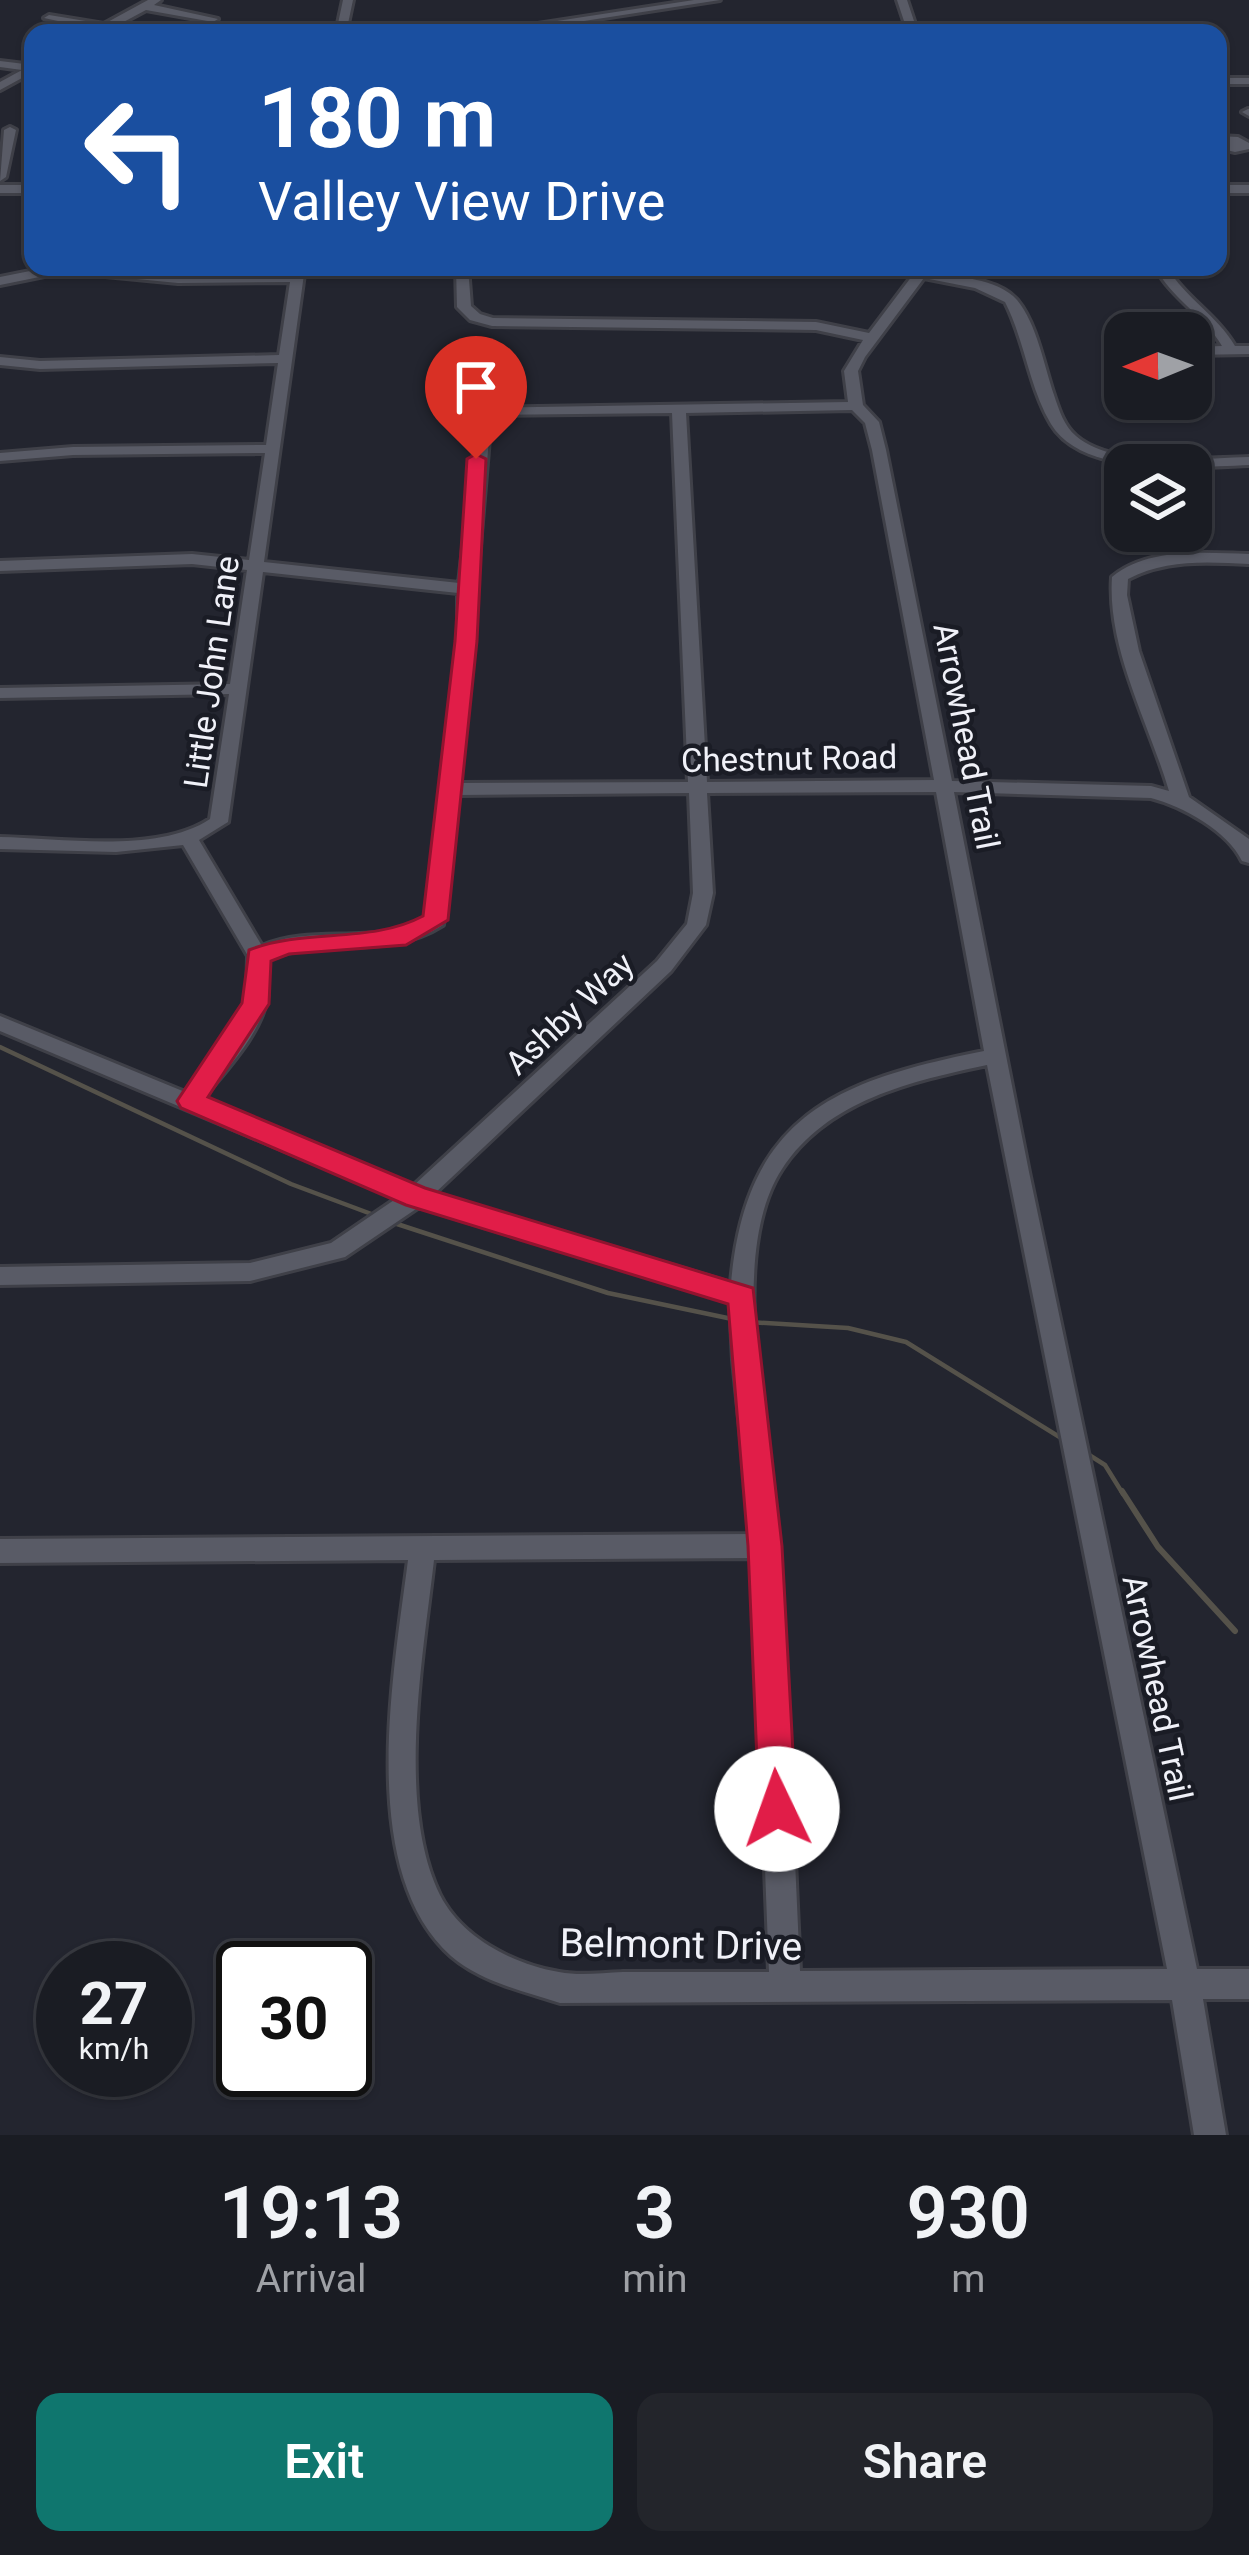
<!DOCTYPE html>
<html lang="en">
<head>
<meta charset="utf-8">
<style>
	body { margin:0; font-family:Roboto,sans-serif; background:#23252b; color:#f1f3f6; height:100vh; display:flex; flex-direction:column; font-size:45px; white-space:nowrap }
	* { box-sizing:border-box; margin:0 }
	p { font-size:39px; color:#9fa1a6 }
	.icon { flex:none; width:66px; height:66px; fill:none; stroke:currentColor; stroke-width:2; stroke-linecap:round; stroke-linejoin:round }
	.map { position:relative; height:2135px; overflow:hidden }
	.panel { display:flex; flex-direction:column; background:#1a1c23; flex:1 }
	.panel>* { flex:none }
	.hud { position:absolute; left:24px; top:24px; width:1203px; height:252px; border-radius:24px; box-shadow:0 3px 9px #0004,0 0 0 3px #383a41; background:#1a4fa0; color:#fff; overflow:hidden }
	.needle { width:78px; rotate:269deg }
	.controls { position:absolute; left:1104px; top:312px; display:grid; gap:24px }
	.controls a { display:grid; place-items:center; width:108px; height:108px; border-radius:24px; background:#1a1c23; box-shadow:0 3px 9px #0004,0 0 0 3px #383a41; font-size:60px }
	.speed { position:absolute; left:36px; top:1941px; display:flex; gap:24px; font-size:60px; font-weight:700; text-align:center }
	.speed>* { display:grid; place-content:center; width:156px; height:156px; border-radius:50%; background:#1a1c23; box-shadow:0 3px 9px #0004,0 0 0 3px #383a41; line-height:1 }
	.speed small { font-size:30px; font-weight:400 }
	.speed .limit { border:6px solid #111; border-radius:18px; background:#fff; color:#111 }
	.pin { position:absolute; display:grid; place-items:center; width:102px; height:102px; color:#fff; margin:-123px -51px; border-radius:50% 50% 50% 0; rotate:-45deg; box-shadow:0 0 12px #0007 }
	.pin .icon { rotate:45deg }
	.me { position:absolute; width:132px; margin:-66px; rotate:357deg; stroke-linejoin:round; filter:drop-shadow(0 0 9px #0008) }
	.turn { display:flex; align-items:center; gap:42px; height:252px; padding:0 36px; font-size:54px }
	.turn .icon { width:156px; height:156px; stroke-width:2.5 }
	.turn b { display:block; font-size:84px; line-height:102px }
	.eta { display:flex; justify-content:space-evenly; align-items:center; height:204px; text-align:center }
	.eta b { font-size:72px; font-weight:600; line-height:84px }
	.cta { display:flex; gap:24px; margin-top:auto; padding:24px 36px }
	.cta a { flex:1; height:138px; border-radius:24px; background:#0f766e; color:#fff; font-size:48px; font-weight:600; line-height:138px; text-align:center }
	.cta a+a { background:#23252b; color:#f1f3f6 }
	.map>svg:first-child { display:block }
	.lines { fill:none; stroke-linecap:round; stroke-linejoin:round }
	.stream-far1 { stroke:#55524a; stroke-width:4.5 }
	.stream { stroke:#55524a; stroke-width:6 }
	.minor-casing { stroke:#3f4048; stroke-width:6 }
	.minor { fill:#595b66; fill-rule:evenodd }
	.route { fill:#e11d48; stroke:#92132f; stroke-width:3 }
	.labels { text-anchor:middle; stroke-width:9; stroke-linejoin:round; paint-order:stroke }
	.street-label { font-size:33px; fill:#f0f1f8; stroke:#1a1c25 }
	.near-street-label { font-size:39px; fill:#f0f1f8; stroke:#1a1c25 }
</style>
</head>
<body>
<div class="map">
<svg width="1249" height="2135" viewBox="0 0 1249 2135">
	<rect width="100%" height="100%" fill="#23252f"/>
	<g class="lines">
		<path class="stream-far1" d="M0,1047l291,137 83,31
			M391,1222l217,71 129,27
			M748,1322l100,6 58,14 160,99
			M1086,1453l19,12 18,29"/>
		<path class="stream" d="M1122,1491l36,56 77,84"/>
		<defs>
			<path id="minor" d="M148,0h13l-7,5 64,14 -5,3 -67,-12 -43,23h-13l5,-4 -51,-11 5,-3 55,9z
				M343,0h10l-7,33h-10z
				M694,0h26l-214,33h-27z
				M897,0h10l11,33h-10z
				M367,30h34l5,3h-44z
				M0,61l33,4v7l-33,18v-8l22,-12 -22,-3z
				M1218,78h31v6h-31z
				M1248,109h1v7l-7,-4z
				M10,127l6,3 -10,47 -6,4 4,-51z
				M1218,136l20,1 11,6v6l-14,3 -17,-4z
				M0,185h33v8h-33z
				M1218,185h31v8h-31z
				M50,267h44l84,8 114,-1 1,-7h12l-41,295 195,21 20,-175 369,-6 -4,-31 19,-31 -47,-10 -324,-4 -22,-6 -13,-13 -1,-40h12l3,39 9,8 13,4 323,4 53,11 43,-57 -34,-9h54l-3,5c26,5 69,6 88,28 20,24 27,66 37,95 5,15 10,31 22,41 38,33 126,22 173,21v8c-54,2 -166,13 -198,-41 -22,-37 -26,-83 -46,-122l-30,-14 -51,-10 -59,79 -7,14 5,34 16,17 7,28 66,331 199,5 18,5c-20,-68 -62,-142 -57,-214 37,-30 92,-24 137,-23v10c-42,-2 -83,-5 -121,15l-1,16 12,56 50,146 60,42v24l-7,-2c-14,-30 -60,-55 -91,-63l-197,-6 75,380 168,797h52v30h-46l23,136h-32l-22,-135 -612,3c-36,-12 -79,-21 -109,-47 -95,-85 -57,-284 -43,-396l-408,3v-24l751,-5 -18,-174 -3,-58 -311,-95 -74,50 -95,24 -250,4v-18l250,-4 81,-20 66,-45 -397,-167v-15l185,76 55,-75 7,-19 1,-42 -65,-111 -67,7 -116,-3v-12c62,1 157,17 210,-18l19,-125 -229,4v-10l230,-4 17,-114 -55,-6 -192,7v-10l192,-7 57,6 16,-107 -192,2 -73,6v-8l73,-6 193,-2 12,-82 -238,6 -40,-4v-8l40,4 239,-6 11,-73 -112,1 -114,-11 -64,13v-8zM852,410l13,13 7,27 62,330 -227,2 -21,-369zM672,413l16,369 -228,1 31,-368zM263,572l195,21v48l-31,276c-51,31 -112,6 -165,29l-63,-106 29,-18zM936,792l48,259c-149,30 -238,65 -253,232l-297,-89 237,-223 35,-46 7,-32 -6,-100zM689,793l4,100 -6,31 -30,37 -244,225 -210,-87c22,-29 56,-62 64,-100 3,-12 -1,-26 0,-39 58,-26 118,2 176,-35l16,-130zM987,1065l180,904 -367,2c-6,-124 -10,-248 -18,-372 -3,-39 -6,-78 -11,-117 -10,-86 -39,-237 11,-313 45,-69 130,-88 205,-104zM753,1558l16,414c-48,0 -97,0 -146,0 -21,1 -44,4 -64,0 -46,-8 -97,-34 -119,-77 -44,-89 -17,-239 -6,-335z
				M1155,267h12c18,31 50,48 68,79h14v8l-58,1v-8l31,-1c-18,-31 -50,-47 -67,-79z"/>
		</defs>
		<use href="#minor" class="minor-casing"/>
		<use href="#minor" class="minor"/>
	</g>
	<path class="route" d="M476,454l10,5 -9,182 -29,279 -42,25 -117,9 -18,7 -2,43 -61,93 217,91 328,100 29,258 14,263 -6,13 -13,5 -13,-5 -5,-13 -11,-263 -20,-242 -322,-99 -225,-97 -4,-7 65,-98 7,-53c56,-22 122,-6 174,-34l32,-275 12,-182z"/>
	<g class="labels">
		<g class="street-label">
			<text transform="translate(211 672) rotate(-82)" y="12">Little John Lane</text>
			<text transform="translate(967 736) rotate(79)" y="12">Arrowhead Trail</text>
			<text transform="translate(789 758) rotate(-1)" y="12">Chestnut Road</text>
			<text transform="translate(569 1013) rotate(-43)" y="12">Ashby Way</text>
			<text transform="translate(1158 1688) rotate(78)" y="12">Arrowhead Trail</text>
		</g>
		<g class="near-street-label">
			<text transform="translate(681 1944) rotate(1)" y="14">Belmont Drive</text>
		</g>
	</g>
</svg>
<div class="controls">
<a><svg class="needle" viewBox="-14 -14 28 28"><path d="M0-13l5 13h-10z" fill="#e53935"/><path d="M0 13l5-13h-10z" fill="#9fa1a6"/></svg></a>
<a><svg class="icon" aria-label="layers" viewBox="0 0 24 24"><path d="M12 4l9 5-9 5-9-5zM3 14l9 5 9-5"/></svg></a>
</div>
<div class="speed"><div>27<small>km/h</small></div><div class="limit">30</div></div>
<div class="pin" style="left:476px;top:459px;background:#d93025"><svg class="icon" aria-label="arrive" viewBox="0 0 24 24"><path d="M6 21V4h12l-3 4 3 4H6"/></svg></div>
<svg class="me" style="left:777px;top:1809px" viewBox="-20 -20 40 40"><circle r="19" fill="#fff"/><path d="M0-13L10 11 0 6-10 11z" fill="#e11d48"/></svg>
<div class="hud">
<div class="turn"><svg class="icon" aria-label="left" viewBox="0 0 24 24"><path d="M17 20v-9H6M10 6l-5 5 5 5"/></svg><div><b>180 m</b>Valley View Drive</div></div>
</div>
</div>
<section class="panel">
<div class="eta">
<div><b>19:13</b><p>Arrival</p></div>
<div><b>3</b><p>min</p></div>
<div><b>930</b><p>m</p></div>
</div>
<div class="cta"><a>Exit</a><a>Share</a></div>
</section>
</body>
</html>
